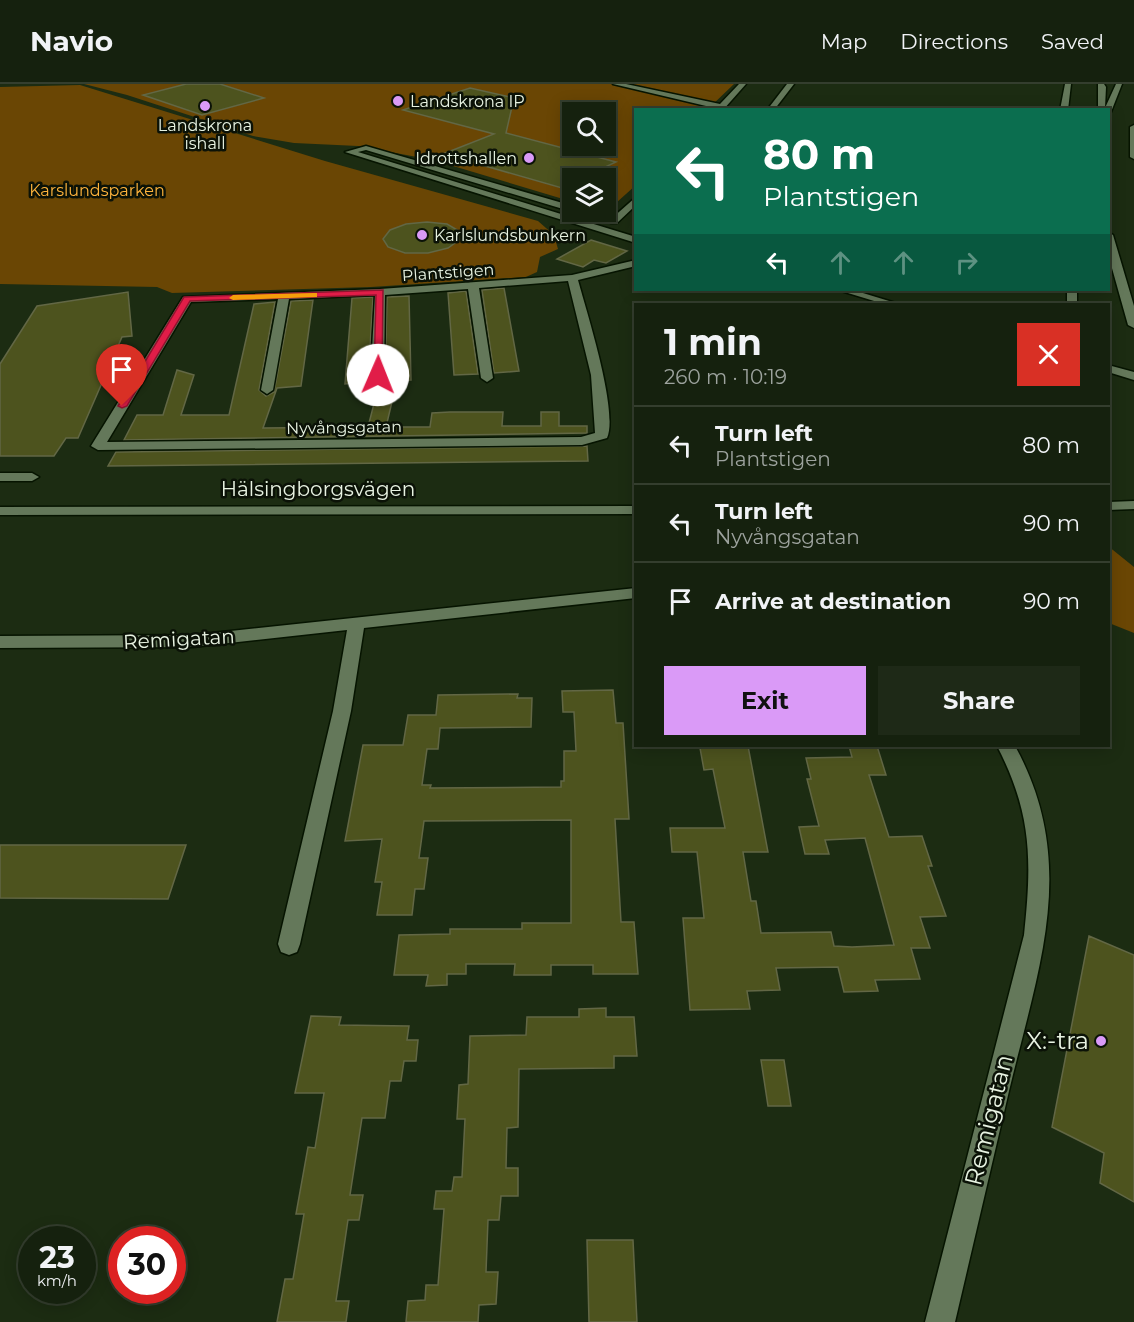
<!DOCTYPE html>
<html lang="en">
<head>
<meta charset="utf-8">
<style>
	body { margin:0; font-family:Montserrat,sans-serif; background:#1e2917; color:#f1f3f6; height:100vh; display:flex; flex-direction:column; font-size:22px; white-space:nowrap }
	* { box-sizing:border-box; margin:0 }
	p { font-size:20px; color:#9da39e }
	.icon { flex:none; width:33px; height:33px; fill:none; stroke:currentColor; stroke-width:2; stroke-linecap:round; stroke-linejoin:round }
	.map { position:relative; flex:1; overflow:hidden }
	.sheet { position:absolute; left:634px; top:219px; width:476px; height:444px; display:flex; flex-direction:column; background:#15210e; border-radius:0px; box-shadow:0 3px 15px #0003,0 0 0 2px #343e2e }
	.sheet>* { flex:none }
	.top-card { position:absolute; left:634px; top:24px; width:476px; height:183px; border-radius:0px; box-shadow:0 3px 15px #0003,0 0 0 2px #343e2e; background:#0b6e4f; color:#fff; overflow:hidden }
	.controls { position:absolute; left:562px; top:18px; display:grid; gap:12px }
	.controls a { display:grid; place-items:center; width:54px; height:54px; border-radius:0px; background:#15210e; box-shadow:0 3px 15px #0003,0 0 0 2px #343e2e; font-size:30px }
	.speed { position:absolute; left:18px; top:1142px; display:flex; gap:12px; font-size:30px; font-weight:700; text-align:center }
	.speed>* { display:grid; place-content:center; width:78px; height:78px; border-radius:50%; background:#15210e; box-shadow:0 3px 15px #0003,0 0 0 2px #343e2e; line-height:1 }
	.speed small { font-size:15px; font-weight:400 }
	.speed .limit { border:9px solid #d22; background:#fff; color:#111 }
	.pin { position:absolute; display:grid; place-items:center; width:51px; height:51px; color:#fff; margin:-62px -26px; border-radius:50% 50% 50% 0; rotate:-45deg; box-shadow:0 0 6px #0007 }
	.pin .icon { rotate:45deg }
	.me { position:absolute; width:66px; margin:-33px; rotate:1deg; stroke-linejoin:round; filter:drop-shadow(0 0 4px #0008) }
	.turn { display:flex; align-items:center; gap:21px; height:126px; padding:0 30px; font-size:27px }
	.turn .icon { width:78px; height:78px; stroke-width:2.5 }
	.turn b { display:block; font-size:42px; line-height:51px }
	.lanes { display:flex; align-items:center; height:57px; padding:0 30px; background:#0003; justify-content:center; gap:30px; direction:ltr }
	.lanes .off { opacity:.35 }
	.round { display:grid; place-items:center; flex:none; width:63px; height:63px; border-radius:0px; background:#1e2917 }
	.overview { display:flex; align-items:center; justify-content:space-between; height:102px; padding:0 30px }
	h1 { font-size:36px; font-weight:700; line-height:45px }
	.button { display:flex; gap:12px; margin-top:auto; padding:12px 30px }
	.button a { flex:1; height:69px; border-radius:0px; background:#da9af7; color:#111; font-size:24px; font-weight:700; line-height:69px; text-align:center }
	.button a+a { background:#1e2917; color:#f1f3f6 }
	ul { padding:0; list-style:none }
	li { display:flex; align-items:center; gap:18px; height:78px; padding:0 30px; border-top:2px solid #343e2e }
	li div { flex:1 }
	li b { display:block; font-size:22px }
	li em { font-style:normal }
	header { display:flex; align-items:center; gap:36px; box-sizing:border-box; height:84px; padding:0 30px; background:#15210e; border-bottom:2px solid #343e2e }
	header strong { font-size:28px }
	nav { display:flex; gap:33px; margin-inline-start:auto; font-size:21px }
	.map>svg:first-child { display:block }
	.green { fill:#6a4604; fill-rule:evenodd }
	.building { fill:#4d531e; stroke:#626745; stroke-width:1.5 }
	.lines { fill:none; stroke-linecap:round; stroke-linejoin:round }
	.minor-casing { stroke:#061400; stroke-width:3 }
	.secondary-casing { stroke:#061400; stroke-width:3 }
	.minor { fill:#64785a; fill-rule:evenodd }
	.secondary { fill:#64785a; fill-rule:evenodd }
	.route { fill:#e11d48; stroke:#92132f; stroke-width:1.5 }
	.slow { fill:#f59e0b }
	.poi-dot { fill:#da9af7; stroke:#0b1207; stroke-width:2 }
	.labels { text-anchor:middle; stroke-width:5; stroke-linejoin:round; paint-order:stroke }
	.far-poi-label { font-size:16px; fill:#e8f3e2; stroke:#0b1207; text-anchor:start }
	.far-park-label { font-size:16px; fill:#ffb43c; stroke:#0b1207 }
	.far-street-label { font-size:16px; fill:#e8f3e2; stroke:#0b1207 }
	.street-label { font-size:20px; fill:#e8f3e2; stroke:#0b1207 }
	.near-poi-label { font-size:24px; fill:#e8f3e2; stroke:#0b1207; text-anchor:end }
	.near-street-label { font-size:24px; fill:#e8f3e2; stroke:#0b1207 }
</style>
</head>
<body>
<header>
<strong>Navio</strong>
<nav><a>Map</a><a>Directions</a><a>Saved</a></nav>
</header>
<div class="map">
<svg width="1134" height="1238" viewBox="0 0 1134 1238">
	<rect width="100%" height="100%" fill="#1c2c12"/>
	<path class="green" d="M84,0h650l-26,25 -72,1v75l-30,27v-34h-33v24l-140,-42 -75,-14 -64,-3 -41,-7 -126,-41zM573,28h33v34h-33z
		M80,1l245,76 213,60 16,14 4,14 -18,8 -3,15 -11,5 -155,10 -199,6 -15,-6 -157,-3v-197z
		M1108,462l26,21v66l-25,-10z"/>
	<path class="building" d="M186,0h34l44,14 -62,17 -59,-20z
		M470,4l44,10 -8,35 110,29 -34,16h-9v5l-11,5 -119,-34 51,-20 -91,-24z
		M427,138l20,2 19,11 -18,13 -20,5h-23l-17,-6 -5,-8 7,-9 16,-6z
		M591,156l36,11 -21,12 -12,-3 -11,7 -26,-8z
		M504,204l15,83 -25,2 -12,-83z
		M466,207l12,83 -24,1 -6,-82z
		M128,208l4,44 -10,1 -44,101h-12l-12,18h-54v-92l37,-58z
		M409,212l2,84 -26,1 2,-84z
		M373,213l-5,85 -23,2 7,-86z
		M313,216l-12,86 -24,2 -14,40 105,-1 9,-35 7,-5 11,2 -9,38h44l2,-14 18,-1h53l-1,14h39v-14h18v14h28v7l-463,7 13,-25h26l14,-45 17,5 -13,40h48l25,-111 21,-2 -16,88 7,6 8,-4 17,-91z
		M587,362l1,15 -480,5 8,-14z
		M613,606l3,33h7l6,96h-14l6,103h13l4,52h-45v-9h-42v10h-37l1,-11h-49v10h-19v11l-21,1 2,-11h-34l5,-40 51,-1v-5h72v-6h49v-103l-147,1 -5,37h9l-4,31h-9l-3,26h-35l5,-33h-7l7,-43 -37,2 18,-96h40l5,-30h28l2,-20 80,-1 -1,4h15l-1,29 -91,1 -2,21h-11l-5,36h9l-1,3 131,-1v-6h3v-30h12l-2,-39h-11l-1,-21z
		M727,662h21l20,106h-25l8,49h5l5,32 70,-1 3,14 18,1 42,-2 -29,-107 -40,2 4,14h-24l-6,-27 20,-1 -12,-47h4l-5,-21 46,-1 -3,-11h28l9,29h-17l20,62 33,-1 10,30h-4l18,50 -26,1 10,31h-19l9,31 -45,1 3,11 -34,1 -6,-25 -62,1 4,22 -33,1 3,18 -60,1 -7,-92h21l-7,-66h-25l-2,-24h55l-12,-59 -9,1 -4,-22h28z
		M0,761h186l-18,54 -168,-1z
		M1089,852l45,19v247l-34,-19 4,-30 -52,-26z
		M606,924v9h28l3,39h-23v12l-95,1 -1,58 -11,1 -1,40h12v28h-17l-2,24h-11l-2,52h12l-2,32 -17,1 -1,17h-72l2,-21 17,-1 1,-15h12l6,-76h-10l2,-18h16l2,-14h8l3,-58h-8l2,-34 9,-1 2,-48 56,-1 1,-18h52v-8z
		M311,932l30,1 -2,8 70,1 -2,14h11l-2,21h-12l-3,20h-11l-5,37h-23l-12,77h13l-4,25h-11l-12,81h13l-3,21h-69l8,-43h8l11,-65h-8l12,-67 7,1 9,-55h-29z
		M761,976h23l7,46h-23z
		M587,1156h46l4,82h-48z"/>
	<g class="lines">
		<defs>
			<path id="minor" d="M613,0h13l94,20 19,-20h7l-23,26z
				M787,0h7l-20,26h-7z
				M1065,0h6l-3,26h-8z
				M1134,41v34l-4,-2v-30z
				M366,62l207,60v6l-207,-62 -8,2 278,85v6l-291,-91z
				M636,113v8l-19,18h-6v-4z
				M636,176v6l-58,14c8,30 41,132 29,158l-25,7 -484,5 -7,-4 92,-149 197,-8 192,-14zM568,197l23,94 4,58 -14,4 -474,5 84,-140 87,-3 -17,91 6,4 6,-4 16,-91 86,-4 -5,91 6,4 6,-4 2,-11 1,-80 83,-6 13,89 6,4 6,-4 -14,-90z
				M838,206h15l46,14h-15z
				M1067,206h10v14h-10z
				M1108,281l26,7v8l-26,-8z
				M0,389h32l7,4 -7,4h-32z
				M636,504v10l-272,30 -13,83 -51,233 -3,8 -8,3 -8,-3 -3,-8 55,-233 14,-81 -154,17 -193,1v-12l193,-1z
				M997,662h18c65,118 23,223 -6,345 -18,77 -36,154 -54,231h-30l99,-387c8,-74 8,-122 -27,-189z"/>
			<path id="secondary" d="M1098,0h6l2,3 -1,21 11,-24h6l-11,28 -13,-2z
				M1108,148l5,3 21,71v22l-6,-3 -20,-71z
				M1134,417v8l-26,1v-8z
				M636,422v8l-636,1v-8z"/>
		</defs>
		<use href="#minor" class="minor-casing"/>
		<use href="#secondary" class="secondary-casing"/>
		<use href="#minor" class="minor"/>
		<use href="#secondary" class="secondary"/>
	</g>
	<path class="route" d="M383,206l-1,87 -8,-2 2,-80 -186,6 -63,105 -5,2 -4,-2 66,-109z"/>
	<path class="slow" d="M314,209h3v4l-84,3 -4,-2 4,-3z"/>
	<g class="poi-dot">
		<circle cx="398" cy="17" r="6"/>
		<circle cx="205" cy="22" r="6"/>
		<circle cx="529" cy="74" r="6"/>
		<circle cx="422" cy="151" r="6"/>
		<circle cx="1101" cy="957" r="6"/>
	</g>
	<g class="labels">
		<g class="far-poi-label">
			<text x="410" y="23">Landskrona IP</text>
			<text x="205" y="47" text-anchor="middle">Landskrona<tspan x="205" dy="18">ishall</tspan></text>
			<text x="517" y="80" text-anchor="end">Idrottshallen</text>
			<text x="434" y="157">Karlslundsbunkern</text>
		</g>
		<g class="far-park-label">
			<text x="97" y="112">Karslundsparken</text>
		</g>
		<g class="far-street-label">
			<text transform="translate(448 188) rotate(-4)" y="6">Plantstigen</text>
			<text transform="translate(344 343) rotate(-1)" y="6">Nyvångsgatan</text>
		</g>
		<g class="street-label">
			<text x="318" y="412">Hälsingborgsvägen</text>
			<text transform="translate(179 555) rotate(-3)" y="7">Remigatan</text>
		</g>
		<g class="near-poi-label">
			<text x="1089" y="965">X:-tra</text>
		</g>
		<g class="near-street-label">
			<text transform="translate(989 1036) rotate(-76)" y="8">Remigatan</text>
		</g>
	</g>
</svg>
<div class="controls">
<a><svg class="icon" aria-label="search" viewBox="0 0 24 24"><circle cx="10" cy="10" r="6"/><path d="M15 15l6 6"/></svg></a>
<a><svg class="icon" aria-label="layers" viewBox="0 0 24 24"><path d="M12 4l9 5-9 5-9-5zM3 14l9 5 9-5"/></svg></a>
</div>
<div class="speed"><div>23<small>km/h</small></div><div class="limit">30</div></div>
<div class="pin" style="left:122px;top:322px;background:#d93025"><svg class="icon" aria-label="arrive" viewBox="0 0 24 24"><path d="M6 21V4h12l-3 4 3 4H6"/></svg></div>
<svg class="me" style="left:378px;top:291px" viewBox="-20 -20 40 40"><circle r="19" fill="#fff"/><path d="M0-13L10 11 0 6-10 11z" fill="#e11d48"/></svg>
<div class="top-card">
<div class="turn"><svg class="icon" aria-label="left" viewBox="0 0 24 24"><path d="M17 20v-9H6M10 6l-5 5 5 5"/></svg><div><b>80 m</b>Plantstigen</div></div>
<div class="lanes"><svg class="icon" aria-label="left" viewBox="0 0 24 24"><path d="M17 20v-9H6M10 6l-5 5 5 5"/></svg><svg class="icon off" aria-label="ahead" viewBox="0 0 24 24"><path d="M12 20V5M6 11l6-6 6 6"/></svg><svg class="icon off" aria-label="ahead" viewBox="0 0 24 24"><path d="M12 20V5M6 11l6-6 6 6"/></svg><svg class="icon off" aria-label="right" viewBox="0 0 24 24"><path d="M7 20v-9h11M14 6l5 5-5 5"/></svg></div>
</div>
<section class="sheet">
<div class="overview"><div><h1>1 min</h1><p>260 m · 10:19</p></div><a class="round" style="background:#d93025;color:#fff"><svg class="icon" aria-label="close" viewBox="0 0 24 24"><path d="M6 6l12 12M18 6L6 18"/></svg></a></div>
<ul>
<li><svg class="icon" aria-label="left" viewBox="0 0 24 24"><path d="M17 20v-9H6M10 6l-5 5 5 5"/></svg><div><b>Turn left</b><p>Plantstigen</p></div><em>80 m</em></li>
<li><svg class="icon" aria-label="left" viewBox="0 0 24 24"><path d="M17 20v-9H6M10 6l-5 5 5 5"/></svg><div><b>Turn left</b><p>Nyvångsgatan</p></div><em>90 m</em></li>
<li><svg class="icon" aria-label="arrive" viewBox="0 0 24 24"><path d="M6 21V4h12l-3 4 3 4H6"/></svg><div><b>Arrive at destination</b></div><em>90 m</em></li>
</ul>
<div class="button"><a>Exit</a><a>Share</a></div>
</section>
</div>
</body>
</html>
